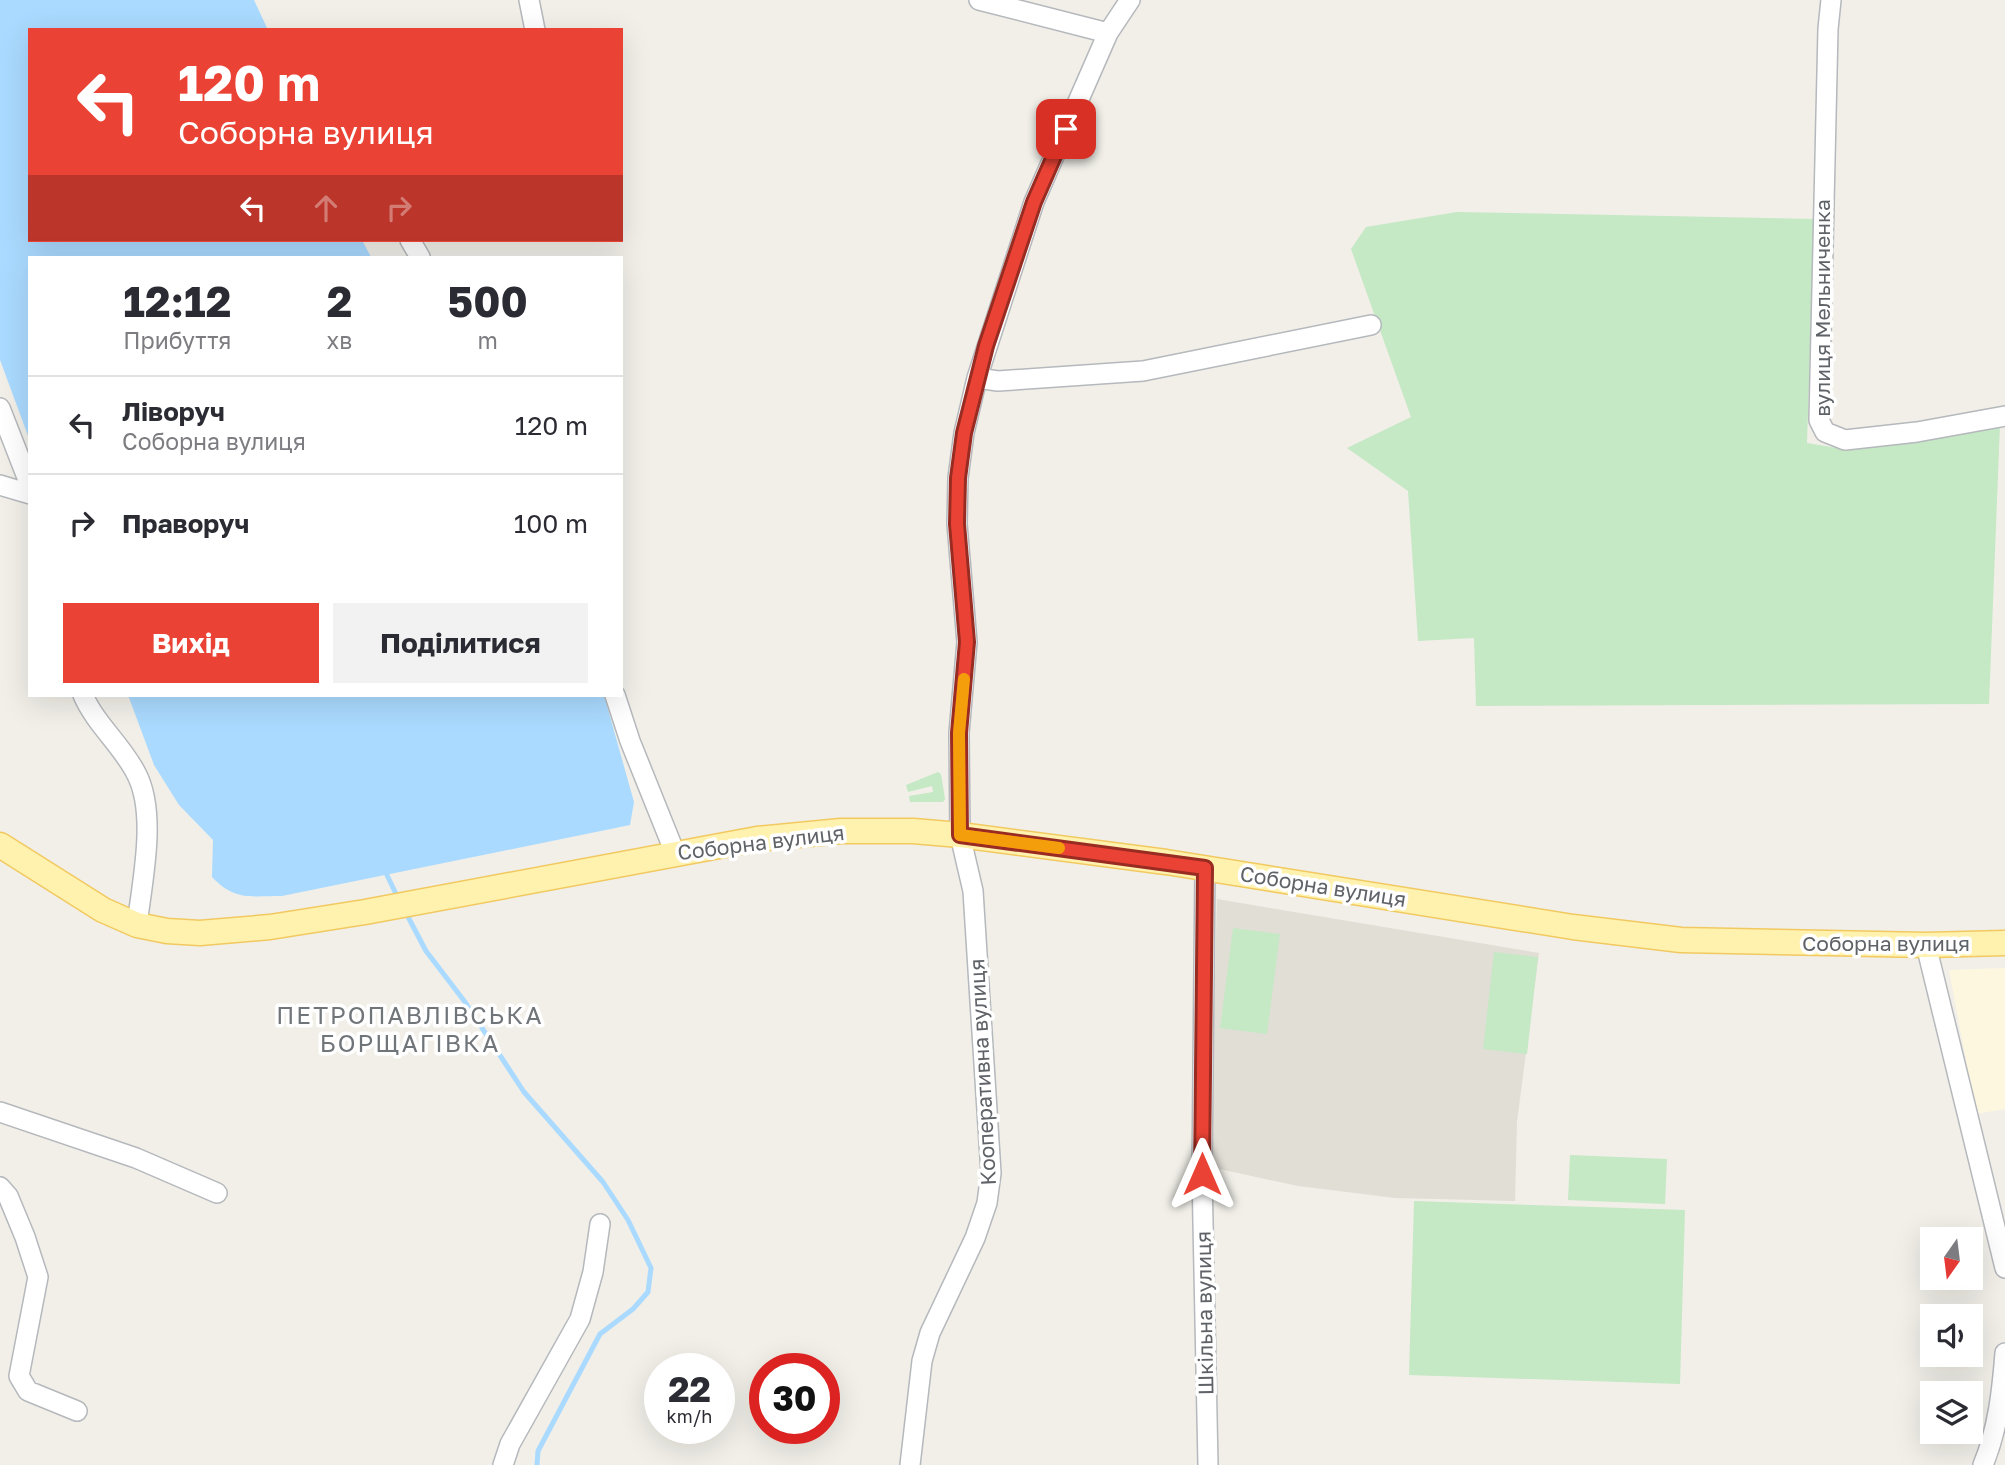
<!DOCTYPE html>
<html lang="uk">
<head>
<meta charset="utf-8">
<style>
	body { margin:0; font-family:"Golos Text",sans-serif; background:#f2f2f3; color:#2b2b33; height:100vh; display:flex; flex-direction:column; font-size:26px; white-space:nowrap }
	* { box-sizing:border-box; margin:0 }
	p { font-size:23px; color:#7c7c81 }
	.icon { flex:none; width:38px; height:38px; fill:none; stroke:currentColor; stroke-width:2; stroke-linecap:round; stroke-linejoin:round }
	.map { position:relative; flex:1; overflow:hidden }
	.side { position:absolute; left:28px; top:256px; width:595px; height:441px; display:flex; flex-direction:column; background:#fff; border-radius:0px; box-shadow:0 7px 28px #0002 }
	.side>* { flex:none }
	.hud { position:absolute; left:28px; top:28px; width:595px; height:214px; border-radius:0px; box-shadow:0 7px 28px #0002; background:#ea4335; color:#fff; overflow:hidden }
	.needle { width:46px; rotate:194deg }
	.controls { position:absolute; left:1920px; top:1227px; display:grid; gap:14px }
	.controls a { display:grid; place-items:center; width:63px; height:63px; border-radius:0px; background:#fff; box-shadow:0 7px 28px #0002; font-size:35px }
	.speed { position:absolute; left:644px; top:1353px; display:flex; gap:14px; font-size:35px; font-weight:700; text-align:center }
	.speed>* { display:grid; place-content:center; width:91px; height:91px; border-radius:50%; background:#fff; box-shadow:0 7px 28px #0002; line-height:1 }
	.speed small { font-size:18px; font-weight:400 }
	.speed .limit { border:10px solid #d22; background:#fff; color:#111 }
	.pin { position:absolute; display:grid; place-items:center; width:60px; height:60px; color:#fff; margin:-30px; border-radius:14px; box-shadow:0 4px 10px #0006 }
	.me { position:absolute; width:77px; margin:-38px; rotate:0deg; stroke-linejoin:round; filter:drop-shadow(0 0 5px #0008) }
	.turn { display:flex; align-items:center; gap:24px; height:147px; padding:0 35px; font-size:32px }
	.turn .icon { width:91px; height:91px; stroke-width:2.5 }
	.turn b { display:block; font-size:49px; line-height:60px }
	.lanes { display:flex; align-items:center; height:66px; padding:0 35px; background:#0003; justify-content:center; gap:35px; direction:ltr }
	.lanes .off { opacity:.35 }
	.eta { display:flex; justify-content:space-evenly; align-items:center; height:119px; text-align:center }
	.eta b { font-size:42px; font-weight:700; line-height:49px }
	.cta { display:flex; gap:14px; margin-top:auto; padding:14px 35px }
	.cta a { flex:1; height:80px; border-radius:0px; background:#ea4335; color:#fff; font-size:28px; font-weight:700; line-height:80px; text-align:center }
	.cta a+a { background:#f2f2f3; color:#2b2b33 }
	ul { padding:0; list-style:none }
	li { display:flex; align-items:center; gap:21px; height:98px; padding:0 35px; border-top:2px solid #e1e1e2 }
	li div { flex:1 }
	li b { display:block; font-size:26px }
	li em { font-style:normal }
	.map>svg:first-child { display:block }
	.commercial { fill:#fef7e0 }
	.education { fill:#e1ded6 }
	.green { fill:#c5e8c5 }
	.water { fill:#aadaff }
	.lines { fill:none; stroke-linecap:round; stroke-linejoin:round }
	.stream { stroke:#aadaff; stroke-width:5 }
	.minor-casing { stroke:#b5b8bc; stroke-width:22 }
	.major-casing { stroke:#f2c960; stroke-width:27 }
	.minor { stroke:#fff; stroke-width:19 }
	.major { stroke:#fff2af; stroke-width:24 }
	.route-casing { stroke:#982c22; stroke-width:18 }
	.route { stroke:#ea4335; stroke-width:12 }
	.slow { stroke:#f59e0b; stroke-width:12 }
	.labels { text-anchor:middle; stroke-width:7; stroke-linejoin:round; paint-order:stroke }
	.street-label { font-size:21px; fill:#5f6368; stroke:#fff }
	.quarter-label { font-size:24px; letter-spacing:2px; fill:#70757a; stroke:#fff }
</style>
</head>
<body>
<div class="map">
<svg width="2005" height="1465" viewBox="0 0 2005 1465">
	<rect width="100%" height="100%" fill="#f1efe8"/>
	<path class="commercial" d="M2005,968v141l-29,5 -27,-144z"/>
	<path class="education" d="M1217,899l322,54 -22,169 -2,79 -120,-3 -97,-12 -88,-19z"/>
	<path class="green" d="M1457,212l357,7 -7,224 36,6 157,-25 -11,280 -513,2 -2,-68 -56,3 -10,-150 -61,-43 64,-31 -60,-168 15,-22z
		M938,772l3,2 4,25 -2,3h-33l-1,-6 24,-4 -1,-6 -24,6 -2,-7z
		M1233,928l47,6 -13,100 -47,-6z
		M1494,952l44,5 -11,97 -44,-5z
		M1570,1155l97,4 -2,45 -97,-4z
		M1414,1201l271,9 -5,174 -271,-9z"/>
	<path class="water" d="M0,0h254l14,30h-238v210h332l9,17h-341v184l-30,-81z
		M128,695h476l30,107 -4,23 -348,71c-32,0 -47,5 -70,-19l1,-37 -34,-35 -25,-40z"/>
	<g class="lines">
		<path class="stream" d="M384,869l14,29
			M406,913l20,38 39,51 59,90 79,90 25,38 23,48 -3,24 -15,17 -33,25 -62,117 -1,14"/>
		<defs>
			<path id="minor" d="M529,0l6,30
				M979,0l129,33
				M1831,0l-3,29 -9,391 6,12 20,8 72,-8 88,-16
				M410,240l10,17
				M977,378l21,3 145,-10 228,-46
				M0,408l30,77
				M0,485l30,9
				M83,695c13,30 40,51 54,80 20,40 5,107 0,150
				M615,695l15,46 45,112
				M1205,868l-3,306 6,291
				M1926,945l79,323
				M0,1112l136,46 81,35
				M0,1187l8,9 17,41 13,40 -19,99 9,15 49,20
				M503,1465l7,-21 70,-125 13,-47 7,-48
				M910,1465l12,-104 8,-28 45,-95 12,-35 4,-30 -18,-282 -13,-56 -1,-102 8,-91 -10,-118 1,-46 6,-45 13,-55 57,-176 74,-169 22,-33
				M1983,1465c15,-36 19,-74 22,-112"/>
			<path id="major" d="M0,845l103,65 34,15 30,6 33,2 70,-6 95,-15 392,-73 84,-8h72l47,4 206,27 407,65 108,13 245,5 79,-2"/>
		</defs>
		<use href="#minor" class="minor-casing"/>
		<use href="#major" class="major-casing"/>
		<use href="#minor" class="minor"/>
		<use href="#major" class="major"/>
	</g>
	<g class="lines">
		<defs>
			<path id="route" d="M1066,129l-32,73 -48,144 -22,87 -6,45 -1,46 10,118 -8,91 1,102 245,33 -3,306"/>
		</defs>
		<use href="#route" class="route-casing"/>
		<use href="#route" class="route"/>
		<path class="slow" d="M964,679l-5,54 1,102 99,13"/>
	</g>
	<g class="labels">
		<g class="street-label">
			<text transform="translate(1823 308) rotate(-90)" y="7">вулиця Мельниченка</text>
			<text transform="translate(761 843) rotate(-7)" y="7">Соборна вулиця</text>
			<text transform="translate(1323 887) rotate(9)" y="7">Соборна вулиця</text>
			<text x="1886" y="951">Соборна вулиця</text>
			<text transform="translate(983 1072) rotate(-93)" y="7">Кооперативна вулиця</text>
			<text transform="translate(1205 1313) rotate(-91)" y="7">Шкільна вулиця</text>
		</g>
		<g class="quarter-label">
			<text x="410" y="1024">ПЕТРОПАВЛІВСЬКА<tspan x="410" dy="28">БОРЩАГІВКА</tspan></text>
		</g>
	</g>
</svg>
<div class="controls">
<a><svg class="needle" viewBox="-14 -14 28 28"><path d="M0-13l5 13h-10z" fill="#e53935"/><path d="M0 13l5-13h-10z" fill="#7c7c81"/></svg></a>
<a><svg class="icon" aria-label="sound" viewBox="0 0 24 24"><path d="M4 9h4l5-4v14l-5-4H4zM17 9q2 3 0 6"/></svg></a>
<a><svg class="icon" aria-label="layers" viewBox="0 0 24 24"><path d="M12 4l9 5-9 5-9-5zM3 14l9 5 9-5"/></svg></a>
</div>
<div class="speed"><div>22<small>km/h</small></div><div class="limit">30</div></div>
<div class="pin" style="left:1066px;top:129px;background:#d93025"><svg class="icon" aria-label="arrive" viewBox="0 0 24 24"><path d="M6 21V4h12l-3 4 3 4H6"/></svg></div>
<svg class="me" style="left:1202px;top:1174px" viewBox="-20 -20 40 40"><path d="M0-17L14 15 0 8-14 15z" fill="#ea4335" stroke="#fff" stroke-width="4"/></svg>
<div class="hud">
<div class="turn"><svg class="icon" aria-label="left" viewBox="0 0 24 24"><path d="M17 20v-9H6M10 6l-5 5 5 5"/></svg><div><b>120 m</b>Соборна вулиця</div></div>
<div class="lanes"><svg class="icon" aria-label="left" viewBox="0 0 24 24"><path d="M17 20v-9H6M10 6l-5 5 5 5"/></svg><svg class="icon off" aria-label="ahead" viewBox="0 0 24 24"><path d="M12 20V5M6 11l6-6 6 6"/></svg><svg class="icon off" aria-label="right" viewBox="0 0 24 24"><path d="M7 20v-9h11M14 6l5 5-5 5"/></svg></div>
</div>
<section class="side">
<div class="eta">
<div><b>12:12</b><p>Прибуття</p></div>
<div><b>2</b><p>хв</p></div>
<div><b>500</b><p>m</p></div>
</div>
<ul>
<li><svg class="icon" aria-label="left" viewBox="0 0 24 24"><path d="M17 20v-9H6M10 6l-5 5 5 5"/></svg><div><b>Ліворуч</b><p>Соборна вулиця</p></div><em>120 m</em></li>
<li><svg class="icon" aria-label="right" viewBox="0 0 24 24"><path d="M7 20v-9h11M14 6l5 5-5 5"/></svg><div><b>Праворуч</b></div><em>100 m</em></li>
</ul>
<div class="cta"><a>Вихід</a><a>Поділитися</a></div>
</section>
</div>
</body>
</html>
